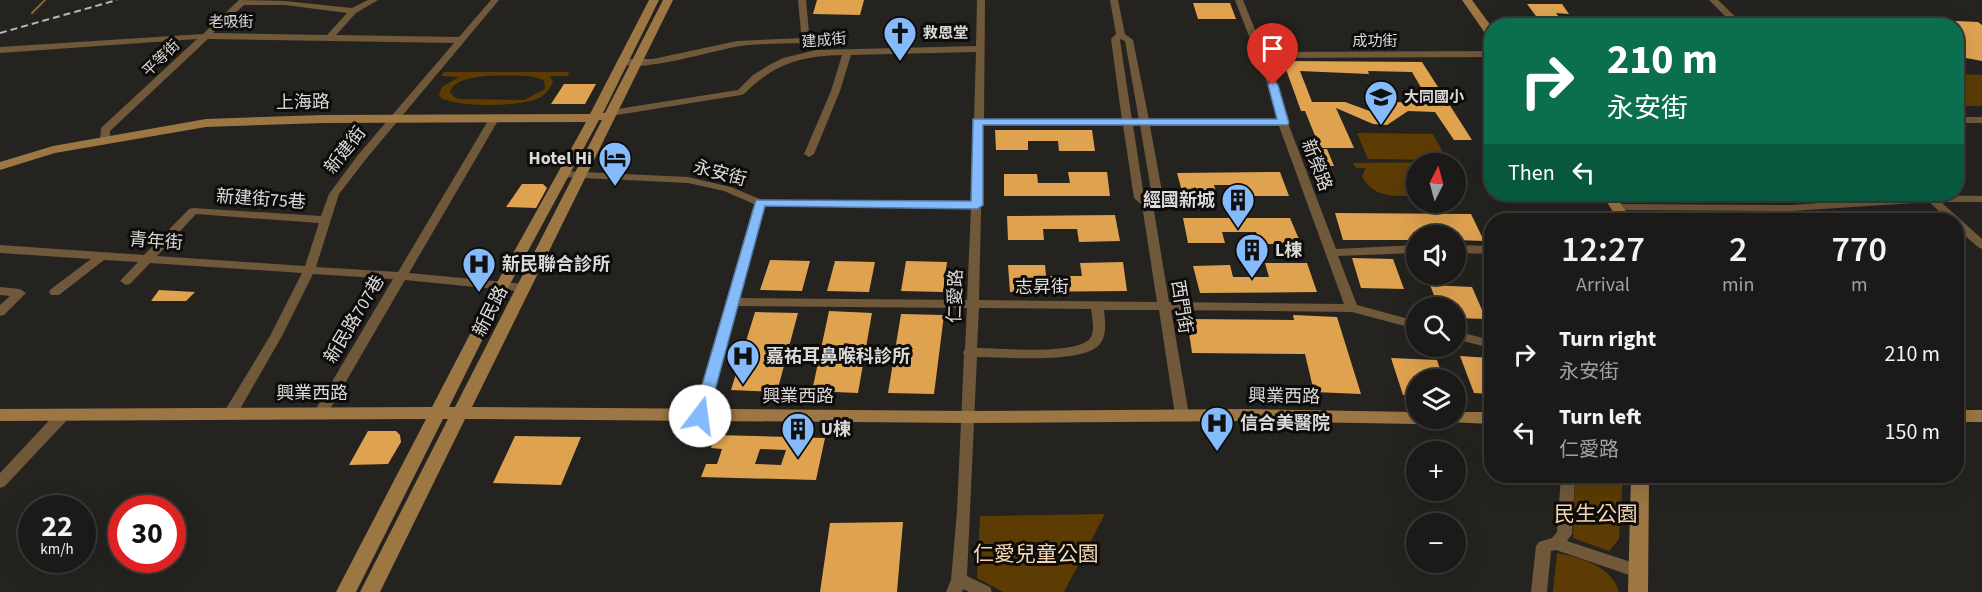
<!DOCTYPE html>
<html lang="en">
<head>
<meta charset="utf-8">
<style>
	body { margin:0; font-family:"Source Sans 3","Noto Sans TC",sans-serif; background:#292725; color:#f1f3f6; height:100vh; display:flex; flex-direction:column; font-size:22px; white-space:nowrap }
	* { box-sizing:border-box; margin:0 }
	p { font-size:20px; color:#a0a1a2 }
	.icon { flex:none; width:33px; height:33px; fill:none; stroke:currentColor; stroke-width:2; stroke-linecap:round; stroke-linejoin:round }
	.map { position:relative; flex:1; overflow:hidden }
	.side { position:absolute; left:1484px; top:213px; width:480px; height:270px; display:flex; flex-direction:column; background:#1c1a18; border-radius:24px; box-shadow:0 6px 24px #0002,0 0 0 2px #3a3837 }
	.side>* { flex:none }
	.top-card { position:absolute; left:1484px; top:18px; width:480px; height:183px; border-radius:24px; box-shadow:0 6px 24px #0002,0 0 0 2px #3a3837; background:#0b6e4f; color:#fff; overflow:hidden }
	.needle { width:39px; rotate:6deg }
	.buttons { position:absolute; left:1406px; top:153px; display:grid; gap:12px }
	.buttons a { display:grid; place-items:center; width:60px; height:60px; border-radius:50%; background:#1c1a18; box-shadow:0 6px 24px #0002,0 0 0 2px #3a3837; font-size:30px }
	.speed { position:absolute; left:18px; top:495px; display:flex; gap:12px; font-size:30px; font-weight:700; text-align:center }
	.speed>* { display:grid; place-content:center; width:78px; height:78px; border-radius:50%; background:#1c1a18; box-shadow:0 6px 24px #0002,0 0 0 2px #3a3837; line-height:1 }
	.speed small { font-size:15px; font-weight:400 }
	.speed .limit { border:9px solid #d22; background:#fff; color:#111 }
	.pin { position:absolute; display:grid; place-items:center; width:51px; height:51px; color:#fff; margin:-62px -26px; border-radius:50% 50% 50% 0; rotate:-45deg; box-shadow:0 0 6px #0007 }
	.pin .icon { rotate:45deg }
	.me { position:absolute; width:66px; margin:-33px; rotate:15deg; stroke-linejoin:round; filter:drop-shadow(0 0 4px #0008) }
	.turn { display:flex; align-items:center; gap:21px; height:126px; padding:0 24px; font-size:27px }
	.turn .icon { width:78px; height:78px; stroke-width:2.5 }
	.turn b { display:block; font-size:42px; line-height:51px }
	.then { display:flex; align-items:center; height:57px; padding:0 24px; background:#0003; gap:12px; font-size:22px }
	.eta { display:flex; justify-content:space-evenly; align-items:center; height:102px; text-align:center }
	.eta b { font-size:36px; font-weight:600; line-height:42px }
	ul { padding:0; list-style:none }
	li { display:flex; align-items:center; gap:18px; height:78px; padding:0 24px }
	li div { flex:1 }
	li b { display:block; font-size:22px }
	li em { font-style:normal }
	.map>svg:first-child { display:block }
	.green { fill:#5d3c04; fill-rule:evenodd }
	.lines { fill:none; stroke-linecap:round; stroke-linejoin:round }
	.stream { stroke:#8f6322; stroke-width:2 }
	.building { fill:#dfa350; fill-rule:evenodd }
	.street { fill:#70583a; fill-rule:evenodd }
	.secondary { fill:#9c7643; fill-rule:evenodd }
	.rail { stroke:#bbb9b8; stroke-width:2; stroke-dasharray:7 4; stroke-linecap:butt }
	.route { fill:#85bbfb; stroke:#567aa3; stroke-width:1.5 }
	.labels { text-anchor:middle; stroke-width:6; stroke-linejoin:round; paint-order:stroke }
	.far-street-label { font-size:15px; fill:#dcdad9; stroke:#0d0c0b }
	.far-poi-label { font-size:15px; font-weight:bold; fill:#dcdad9; stroke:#0d0c0b; text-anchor:start }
	.street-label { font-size:18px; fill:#dcdad9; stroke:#0d0c0b }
	.poi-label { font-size:18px; font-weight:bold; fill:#dcdad9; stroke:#0d0c0b; text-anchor:start }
	.near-park-label { font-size:21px; fill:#f6d7b1; stroke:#0d0c0b }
</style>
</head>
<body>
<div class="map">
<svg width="1982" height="592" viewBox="0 0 1982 592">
	<rect width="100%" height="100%" fill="#252320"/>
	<path class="green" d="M444,72h125l-1,4h-18l3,6c-3,6 -6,11 -12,15 -18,10 -81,11 -100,1l-2,-4 3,-7 17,-10 -18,-1zM530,76l14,4 1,9 -21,11 -64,-1 -6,-2 -4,-5c5,-21 63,-16 80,-16z
		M1956,74l26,1v31h-26z
		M1357,133l76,1 14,26 -79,-1z
		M1448,162l-32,2v32c-20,0 -44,2 -54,-20l4,-8h-10l-3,-5z
		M1575,476h48l-4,63 -10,12 -36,-13z
		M1105,514l-41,78h-61l-26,-14 3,-62z
		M1557,553c24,5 55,13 62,39h-66z"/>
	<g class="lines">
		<path class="stream" d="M32,13l13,-13"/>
	</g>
	<path class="building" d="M817,0h47l-4,15 -47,-1z
		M1193,3h37l6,16h-38z
		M1527,4h35l7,10 -13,-1 8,11h-22z
		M1956,21l22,1 4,3v36l-16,-3 -10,-7z
		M1283,61l139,1 50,78h-18l-19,-28 -27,-1 -21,14 -14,-1 -37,-16 18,40h-34l-15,-37h-4zM1300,71l69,3 -1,-3 44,1 18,31 -35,-1 -20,11 -30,-11h-33z
		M564,84h32l-11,20h-34z
		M995,130h97l3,21h-36l-1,-10h-30v9h-32z
		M1313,149h14l7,17h-14z
		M1068,172h39l3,24h-106v-22h33l1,9h32z
		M1280,172l9,24h-39l-4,-11h-32l3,10h-34l-6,-22z
		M522,184h21l4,4 -11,20 -30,-1z
		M1335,213l136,1 13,27 -29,-1v-4h-39v4h-73z
		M1115,215l5,26 -41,1 -2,-13h-34l1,11h-36l-1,-24z
		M1183,218h107l11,26h-41l-4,-12h-34l3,11h-37z
		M1352,258l41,1 11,30 -43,-1z
		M770,260l40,1 -8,30 -42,-1z
		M835,261l40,1 -6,30 -42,-1z
		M906,261l41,1 -4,30 -42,-1z
		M1123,262l4,29 -117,1 -2,-27h37l1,11h36l-2,-13z
		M1265,263h42l10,29 -117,1 -7,-27 37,-1 3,12h36z
		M1430,285l42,2 14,32 -31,-1v-10h-16z
		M159,290l36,2 -9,9h-35z
		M829,311l43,2 -14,80 -46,-2z
		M755,312l43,1 -21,79 -46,-2z
		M901,314l43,1 -10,79 -46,-1z
		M1293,315l44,2 24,77 -47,-2 -9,-38 -113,-1 -5,-34 107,1z
		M1460,356l31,2v36l-17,-1z
		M1391,358l46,2 4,12 -14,1 2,7h-13v16l-13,-1z
		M368,431h28l4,4 1,7 -13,22 -39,1z
		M715,435l110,3 -9,42 -115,-3 5,-13h11l5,-15 -11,-1zM760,449l26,1 -5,15 -26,-1z
		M515,436l66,1 -20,48 -68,-2z
		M903,522l-6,70h-77l10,-69z"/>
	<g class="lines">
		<path class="street" d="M239,0l46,1 67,7 16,-8h10l-22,13 -20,22 123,2 32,-37h8l-133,159 -27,35 -23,73 82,5 91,-153 5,-3 5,3 -90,154 116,11 6,4 -6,4 -120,-12 -79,136h-10l-2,-4 79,-133 -80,-5 -31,62 -46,80h-10l-2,-4 46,-76 32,-63 -152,-10 -20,21 -4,1 -6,-4 18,-19 -34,-2 -45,35h-8l-2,-3 2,-3 40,-30 -91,-6v-8l144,10 45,-46 4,-1 128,8 8,-22 29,-39 96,-112 -246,-4 -98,92v9l-5,3 -5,-3 1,-12 96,-89 -197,14v-6l203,-13zM244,5h41l62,8 -20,22 -114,-2zM196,214l123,9 -14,43 -148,-10z
			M798,0h8l3,32 5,12 -1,2h-6l-2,-3c-23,1 -47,0 -70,4 -24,4 -99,28 -118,15l5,-3h31l84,-18 66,-3 -2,-6z
			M977,0h8l-1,119 138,1 -11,-81 5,-5 -6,-34h8l7,34 8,6 16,80h128l-9,-35 -33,-85h8l21,52 227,-1v6l-224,1 11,27 10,38 48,126 80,-4v8l-78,3 19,49 59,16v8l-64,-17 -181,-2 18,105 -2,4h-10l-2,-4 -16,-105h-55c1,11 4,27 -6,36 -20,18 -94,11 -121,11l-10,219 23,11 2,5h-23l-6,-3 -1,3h-16l5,-12 6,-69 7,-156 -1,-3 2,-3 2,-41 -230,-2 -30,110 -2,4h-10l-2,-4 61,-212 -30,-13 -36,-8 -126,-6 -5,-3 5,-3 126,6 43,10 31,13 210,2 2,-78 -2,-2 2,-2 2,-68 -125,3 -11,36 -26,63 -5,3 -5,-3 27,-63 11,-36c-42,1 -68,9 -98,39l-3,1 -130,21 -5,-3 5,-3 127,-20 15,-15 16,-10 14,-7 33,-8 160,-4zM1121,39l4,2 14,79h-7l-12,-80zM983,125h140l11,73 8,7 15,97 -178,-2zM1133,125h7l12,71 -5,3 -3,-2zM1150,126h129l65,178 -175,-2 -16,-97 10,-8zM765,206l206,2 -4,92 -228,-2zM979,308l112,1c1,8 4,21 0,28 -10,19 -93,11 -114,11z
			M1709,0h9l27,26h-10z
			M1489,70h2v6l-7,-3z
			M1956,117h26v6h-26z
			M1930,195l52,1v6h-41l41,37v10l-4,-2 -22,-19v-8h-7l-20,-18 -137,9 -174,-1 -5,-3 5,-3 174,1z
			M1455,245l36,1v8l-36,-1z
			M0,287l20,2 6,4 -22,22 -4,1v-11l10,-9 -10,-1z
			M1455,331l36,9v8l-36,-9z
			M62,411l5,1 2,4 -2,4 -62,66 -5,2v-15l57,-61z
			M1561,476h14l-3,58 -5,7 76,25 3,5 -3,5 -5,2 -82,-28 -5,1 -4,41h-16l5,-46 3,-4 13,-4 5,-6z"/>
		<path class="secondary" d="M649,0h10l-56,113h2l58,-113h10l-201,407 496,4 281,-2 167,3v6h8l-2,4 -6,2 -167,-3 -281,2 -503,-4 -85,173h-20l88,-173h-5l-87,173h-20l90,-173 -426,2v-12l432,-2 63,-121 91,-164 -263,1 -117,4 -151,26 -55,17v-8l53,-16 153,-27 117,-4 267,-1zM599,120h3l-147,287h-6l60,-121z
			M1462,0h10l19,26v11l-4,-1z
			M1602,194h12l18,26h-14z
			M1956,410h26v12h-26z
			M1455,412h36v12l-42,-2 -2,-4h8z
			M1631,476h18l-1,116h-20z"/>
		<path class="rail" d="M0,33l117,-33"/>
	</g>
	<path class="route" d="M1273,81l5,4 11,38 -2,2h-304v80l-6,4 -212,-3 -57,210 -2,4h-11l-2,-4 63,-216 215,1 2,-82h304l-9,-34z"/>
	<defs>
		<symbol id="church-pin" viewBox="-11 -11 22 30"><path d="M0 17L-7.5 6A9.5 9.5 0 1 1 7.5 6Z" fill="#85bbfb" stroke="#0d0c0b"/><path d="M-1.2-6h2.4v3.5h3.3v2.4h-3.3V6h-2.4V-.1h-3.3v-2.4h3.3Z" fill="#111"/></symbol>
		<symbol id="school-pin" viewBox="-11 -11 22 30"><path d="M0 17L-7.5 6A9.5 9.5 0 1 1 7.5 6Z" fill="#85bbfb" stroke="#0d0c0b"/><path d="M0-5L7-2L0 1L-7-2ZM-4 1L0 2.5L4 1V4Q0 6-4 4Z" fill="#111"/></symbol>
		<symbol id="hotel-pin" viewBox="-11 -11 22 30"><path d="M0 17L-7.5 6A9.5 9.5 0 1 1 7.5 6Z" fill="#85bbfb" stroke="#0d0c0b"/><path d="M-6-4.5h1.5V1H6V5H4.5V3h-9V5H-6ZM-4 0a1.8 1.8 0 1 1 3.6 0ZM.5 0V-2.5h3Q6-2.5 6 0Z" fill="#111"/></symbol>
		<symbol id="building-pin" viewBox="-11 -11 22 30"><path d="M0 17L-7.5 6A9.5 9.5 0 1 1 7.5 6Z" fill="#85bbfb" stroke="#0d0c0b"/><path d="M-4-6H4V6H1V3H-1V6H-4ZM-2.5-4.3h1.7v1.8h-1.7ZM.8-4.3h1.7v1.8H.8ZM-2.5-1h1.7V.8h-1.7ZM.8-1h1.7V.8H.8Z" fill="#111"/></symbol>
		<symbol id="hospital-pin" viewBox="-11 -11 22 30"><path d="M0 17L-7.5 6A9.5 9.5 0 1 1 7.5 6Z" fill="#85bbfb" stroke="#0d0c0b"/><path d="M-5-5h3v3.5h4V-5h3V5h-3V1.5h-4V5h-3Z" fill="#111"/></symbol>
	</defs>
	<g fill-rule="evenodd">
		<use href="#church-pin" x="881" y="14" width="38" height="52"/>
		<use href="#school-pin" x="1362" y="78" width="38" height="52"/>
		<use href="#hotel-pin" x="596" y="139" width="38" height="52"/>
		<use href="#building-pin" x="1219" y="181" width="38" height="52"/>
		<use href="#building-pin" x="1233" y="231" width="38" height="52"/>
		<use href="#hospital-pin" x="460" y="245" width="38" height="52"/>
		<use href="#hospital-pin" x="724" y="337" width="38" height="52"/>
		<use href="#hospital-pin" x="1198" y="404" width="38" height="52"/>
		<use href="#building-pin" x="779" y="410" width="38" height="52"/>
	</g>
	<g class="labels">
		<g class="far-street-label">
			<text x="231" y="27">老吸街</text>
			<text transform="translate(824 40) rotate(-5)" y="5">建成街</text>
			<text x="1375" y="46">成功街</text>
			<text transform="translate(161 58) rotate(-44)" y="5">平等街</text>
		</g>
		<g class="far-poi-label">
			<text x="923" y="38">救恩堂</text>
			<text x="1404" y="102">大同國小</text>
		</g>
		<g class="street-label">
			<text transform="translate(303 102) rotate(-1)" y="6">上海路</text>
			<text transform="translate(345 150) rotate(-52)" y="6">新建街</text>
			<text transform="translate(1317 165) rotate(69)" y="6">新榮路</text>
			<text transform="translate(720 173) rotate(15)" y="6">永安街</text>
			<text transform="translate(261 199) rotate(4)" y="6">新建街75巷</text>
			<text transform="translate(156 241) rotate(4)" y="6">青年街</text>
			<text x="1042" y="293">志昇街</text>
			<text transform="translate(955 296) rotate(-88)" y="6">仁愛路</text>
			<text transform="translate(1182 307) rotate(81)" y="6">西門街</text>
			<text transform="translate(490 311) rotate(-63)" y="6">新民路</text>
			<text transform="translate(354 319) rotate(-59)" y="6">新民路707巷</text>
			<text x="312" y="399">興業西路</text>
			<text x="798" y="402">興業西路</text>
			<text transform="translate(1284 396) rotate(1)" y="6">興業西路</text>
		</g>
		<g class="poi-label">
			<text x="592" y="164" text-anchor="end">Hotel Hi</text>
			<text x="1215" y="206" text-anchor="end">經國新城</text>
			<text x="1275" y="256">L棟</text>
			<text x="502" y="270">新民聯合診所</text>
			<text x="766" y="362">嘉祐耳鼻喉科診所</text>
			<text x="1240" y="429">信合美醫院</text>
			<text x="821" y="435">U棟</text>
		</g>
		<g class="near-park-label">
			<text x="1596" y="521">民生公園</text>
			<text x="1036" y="561">仁愛兒童公園</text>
		</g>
	</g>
</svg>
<div class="buttons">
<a><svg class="needle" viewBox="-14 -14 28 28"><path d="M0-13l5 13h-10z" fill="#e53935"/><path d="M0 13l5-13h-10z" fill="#a0a1a2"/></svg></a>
<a><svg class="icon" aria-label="sound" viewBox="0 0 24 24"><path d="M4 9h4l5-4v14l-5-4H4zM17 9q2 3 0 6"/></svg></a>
<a><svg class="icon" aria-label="search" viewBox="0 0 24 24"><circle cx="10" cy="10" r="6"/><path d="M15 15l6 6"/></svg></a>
<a><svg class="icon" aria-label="layers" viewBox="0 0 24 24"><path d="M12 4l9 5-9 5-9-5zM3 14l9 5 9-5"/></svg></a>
<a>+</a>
<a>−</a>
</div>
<div class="speed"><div>22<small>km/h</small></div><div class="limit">30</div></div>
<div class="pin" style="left:1273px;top:85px;background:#d93025"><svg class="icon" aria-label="arrive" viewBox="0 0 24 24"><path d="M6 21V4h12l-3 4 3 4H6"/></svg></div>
<svg class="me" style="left:700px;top:416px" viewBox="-20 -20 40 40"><circle r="19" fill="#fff"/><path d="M0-13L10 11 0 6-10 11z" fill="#85bbfb"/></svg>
<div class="top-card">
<div class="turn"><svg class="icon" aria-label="right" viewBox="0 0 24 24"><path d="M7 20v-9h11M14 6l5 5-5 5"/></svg><div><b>210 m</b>永安街</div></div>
<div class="then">Then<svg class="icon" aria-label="left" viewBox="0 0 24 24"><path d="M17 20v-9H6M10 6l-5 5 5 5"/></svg></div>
</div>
<section class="side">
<div class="eta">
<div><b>12:27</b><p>Arrival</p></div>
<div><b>2</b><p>min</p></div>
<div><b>770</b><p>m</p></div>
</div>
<ul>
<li><svg class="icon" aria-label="right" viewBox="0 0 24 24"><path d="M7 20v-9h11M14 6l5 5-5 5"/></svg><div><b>Turn right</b><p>永安街</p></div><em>210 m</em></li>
<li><svg class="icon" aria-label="left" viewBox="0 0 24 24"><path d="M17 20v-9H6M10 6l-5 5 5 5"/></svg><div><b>Turn left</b><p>仁愛路</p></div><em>150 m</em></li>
</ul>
</section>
</div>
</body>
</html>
